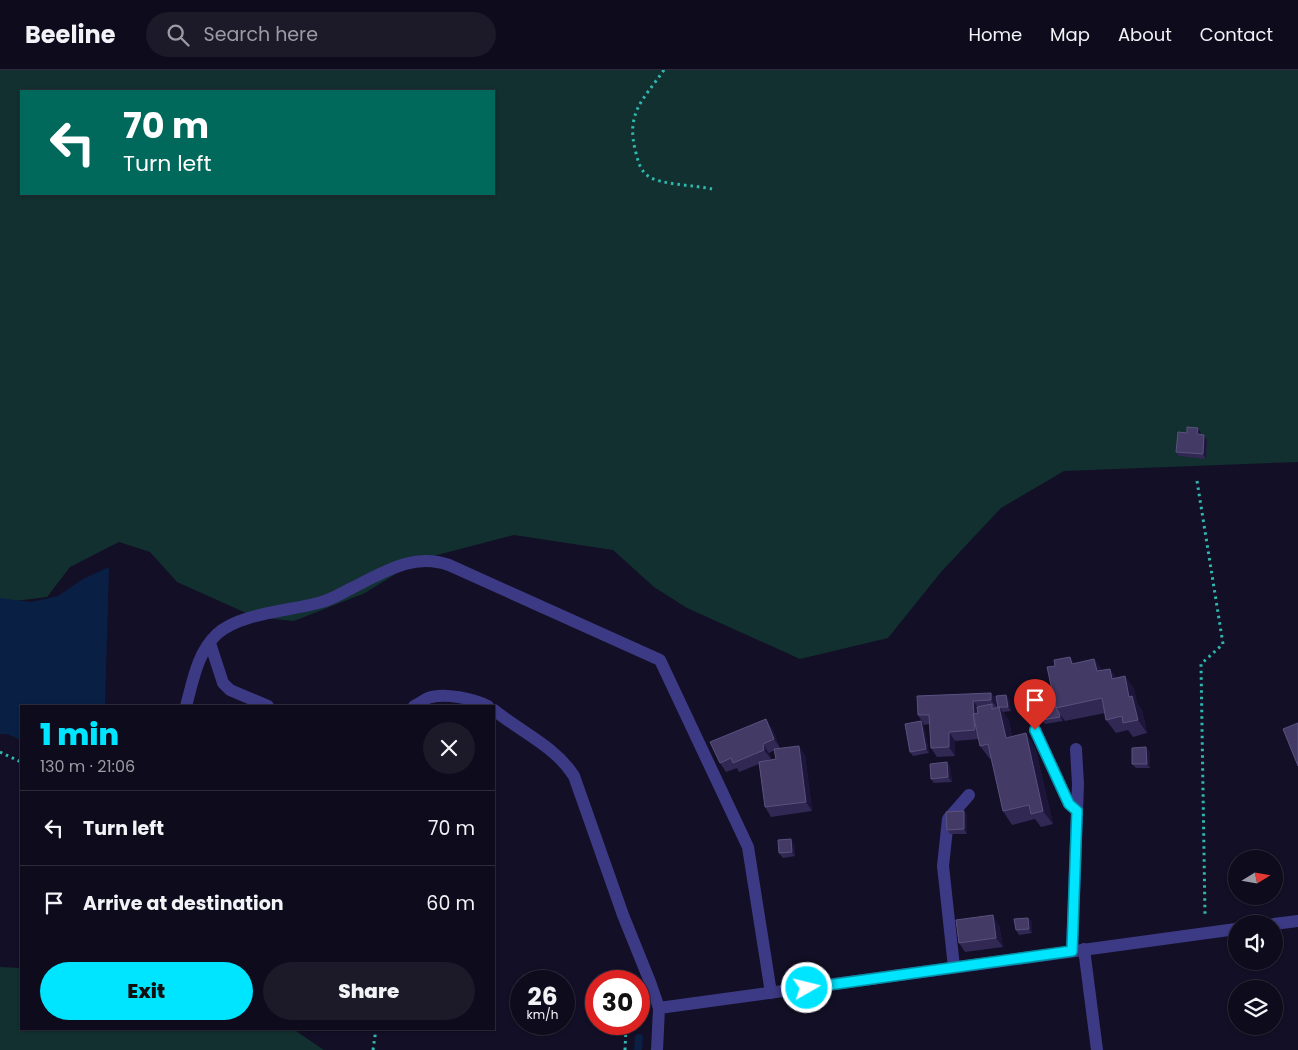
<!DOCTYPE html>
<html lang="en">
<head>
<meta charset="utf-8">
<style>
	body { margin:0; font-family:Poppins,sans-serif; background:#1c1929; color:#f1f3f6; height:100vh; display:flex; flex-direction:column; font-size:19px; white-space:nowrap }
	* { box-sizing:border-box; margin:0 }
	p { font-size:16px; color:#9b9ba3 }
	.icon { flex:none; width:28px; height:28px; fill:none; stroke:currentColor; stroke-width:2; stroke-linecap:round; stroke-linejoin:round }
	.map { position:relative; flex:1; overflow:hidden }
	.sheet { position:absolute; left:20px; top:635px; width:475px; height:325px; display:flex; flex-direction:column; background:#0e0b1c; border-radius:0px; box-shadow:0 1px 4px #0004,0 0 0 1px #2e2b3b }
	.sheet>* { flex:none }
	.top-card { position:absolute; left:20px; top:20px; width:475px; height:105px; border-radius:0px; box-shadow:0 1px 4px #0004,0 0 0 1px #2e2b3b; background:#00695c; color:#fff; overflow:hidden }
	.needle { width:32px; rotate:79deg }
	.controls { position:absolute; left:1228px; top:780px; display:grid; gap:10px }
	.controls a { display:grid; place-items:center; width:55px; height:55px; border-radius:50%; background:#0e0b1c; box-shadow:0 1px 4px #0004,0 0 0 1px #2e2b3b; font-size:25px }
	.speed { position:absolute; left:510px; top:900px; display:flex; gap:10px; font-size:25px; font-weight:700; text-align:center }
	.speed>* { display:grid; place-content:center; width:65px; height:65px; border-radius:50%; background:#0e0b1c; box-shadow:0 1px 4px #0004,0 0 0 1px #2e2b3b; line-height:1 }
	.speed small { font-size:12px; font-weight:400 }
	.speed .limit { border:8px solid #d22; background:#fff; color:#111 }
	.pin { position:absolute; display:grid; place-items:center; width:42px; height:42px; color:#fff; margin:-51px -21px; border-radius:50% 50% 50% 0; rotate:-45deg; box-shadow:0 0 5px #0007 }
	.pin .icon { rotate:45deg }
	.me { position:absolute; width:55px; margin:-28px; rotate:82deg; stroke-linejoin:round; filter:drop-shadow(0 0 4px #0008) }
	.turn { display:flex; align-items:center; gap:18px; height:105px; padding:0 20px; font-size:22px }
	.turn .icon { width:65px; height:65px; stroke-width:2.5 }
	.turn b { display:block; font-size:35px; line-height:42px }
	.round { display:grid; place-items:center; flex:none; width:52px; height:52px; border-radius:26px; background:#1c1929 }
	.head { display:flex; align-items:center; justify-content:space-between; height:85px; padding:0 20px }
	h1 { font-size:30px; font-weight:800; line-height:38px; color:#00e5ff }
	.cta { display:flex; gap:10px; margin-top:auto; padding:10px 20px }
	.cta a { flex:1; height:58px; border-radius:30px; background:#00e5ff; color:#111; font-size:20px; font-weight:800; line-height:58px; text-align:center }
	.cta a+a { background:#1c1929; color:#f1f3f6 }
	ul { padding:0; list-style:none }
	li { display:flex; align-items:center; gap:15px; height:75px; padding:0 20px; border-top:1px solid #2e2b3b }
	li div { flex:1 }
	li b { display:block; font-size:19px }
	li em { font-style:normal }
	header { display:flex; align-items:center; gap:30px; box-sizing:border-box; height:70px; padding:0 25px; background:#0e0b1c; border-bottom:1px solid #2e2b3b }
	header strong { font-size:24px }
	nav { display:flex; gap:28px; margin-inline-start:auto; font-size:18px }
	.search { width:350px; height:45px; background:#1c1929; display:flex; align-items:center; gap:12px; box-sizing:border-box; padding:0 18px; border-radius:28px; color:#9b9ba3; font-size:19px }
	.map>svg:first-child { display:block }
	.green { fill:#12302f; fill-rule:evenodd }
	.water { fill:#0a1f44 }
	.lines { fill:none; stroke-linecap:round; stroke-linejoin:round }
	.stream { stroke:#0a1f44; stroke-width:8 }
	.path { stroke:#2fb8b0; stroke-width:3; stroke-dasharray:2.5 4; stroke-linecap:butt }
	.minor { stroke:#3d3a85; stroke-width:12 }
	.wall { fill:#312854; fill-rule:evenodd }
	.shaded-wall { fill:#1d163a }
	.building { fill:#433a66; stroke:#5a527e }
	.route-casing { stroke:#0095a6; stroke-width:12 }
	.route { stroke:#00e5ff; stroke-width:9 }
</style>
</head>
<body>
<header>
<strong>Beeline</strong>
<div class="search"><svg class="icon" aria-label="search" viewBox="0 0 24 24"><circle cx="10" cy="10" r="6"/><path d="M15 15l6 6"/></svg>Search here</div>
<nav><a>Home</a><a>Map</a><a>About</a><a>Contact</a></nav>
</header>
<div class="map">
<svg width="1298" height="980" viewBox="0 0 1298 980">
	<rect width="100%" height="100%" fill="#130f26"/>
	<path class="green" d="M0,0h1298v392l-234,9 -63,37 -60,64 -53,66 -88,21 -113,-51 -33,-21 -41,-37 -99,-15 -96,25 -53,33 -71,28 -39,-4 -78,-35 -27,-30 -31,-10 -49,25 -23,30 -47,6zM21,21h473v103h-473z
		M0,897l21,1v61h272l31,21h-324z"/>
	<path class="water" d="M109,497l-4,139h-84v34l-14,-6h-7v-136l31,4 27,-6 25,-17z"/>
	<g class="lines">
		<path class="stream" d="M638,980l1,-12"/>
		<path class="path" d="M664,0c-21,30 -39,43 -28,83 2,8 4,17 12,23 12,9 47,9 64,13
			M1197,411l26,163 -22,20 4,251
			M0,682l21,10
			M373,980l3,-21
			M625,980l1,-23 3,-3"/>
		<path class="minor" d="M210,573l13,40 7,7 38,16
			M186,636c7,-25 11,-53 31,-72 23,-21 72,-23 101,-31 14,-3 25,-11 38,-17 15,-8 32,-17 49,-22 14,-4 30,-4 44,1l211,95 88,187 23,146
			M414,636c5,-2 10,-6 14,-8 16,-6 46,1 60,8
			M494,640c27,22 61,36 80,66l49,139 27,67 9,26
			M1035,660l34,74 8,7
			M1274,854l24,-3
			M1084,879l13,101
			M1072,881l6,-167 -2,-35
			M954,897l-11,-101 5,-47 21,-24
			M657,980l2,-42 577,-79"/>
	</g>
	<path class="wall" d="M1187,363h14v2h3l3,5 -1,19 -27,-3 -3,-4z
		M1094,589l8,11 15,8 8,-2 9,13 3,14 5,7 5,23 -14,4 -5,-7 -12,3 -10,-13 -1,-7 -40,8 -3,-4 1,4 -18,3 -3,-4 11,-25 2,-29 20,-3z
		M991,623l6,8 12,-2 2,12 -8,1 6,9 3,16 23,10 18,77 -12,3 -6,-8 -23,6 -9,-14 -12,-52h-1l-10,-13 -1,-7 -24,2v15l-18,1 -6,-9 -1,-24 -6,1 -6,-10z
		M921,651l3,5 5,27 -16,3 -3,-4z
		M772,658l8,20 25,7 7,56 -41,6 -6,-10 -6,-43 -20,8 -2,-4 -11,4 -6,-9zM775,680l1,9 -11,2 6,-2 -2,-6z
		M1150,682v16h-14l-4,-4z
		M947,692l3,5 2,15 -18,1 -3,-4z
		M964,741l3,5v18h-17l-3,-4z
		M794,774l1,12 -12,2 -4,-5z
		M1028,848l4,4v11l-13,2 -3,-5z
		M999,855l4,22 -38,5 -6,-9z"/>
	<path class="shaded-wall" d="M1198,358l3,5v6l-4,-5z
		M1204,365l3,5 -1,19 -3,-5z
		M1070,587l10,13 -8,-6z
		M1094,589l10,13 -7,-1z
		M1110,599l10,13 -8,-3z
		M1125,606l9,13 3,14 5,7 5,23 -9,-13 -9,-23z
		M991,623l6,9 1,7 -7,-9z
		M1006,625l3,4 2,12 -3,-4z
		M973,631l7,9 1,29 -6,-9z
		M999,637l10,14 6,30 -9,-13z
		M1059,643l3,4 1,4 -3,-4z
		M766,649l6,9 8,20 -6,-9z
		M921,651l3,5 5,27 -3,-4z
		M949,662l6,9v15l-6,-9z
		M1026,663l9,14 18,77 -10,-13z
		M763,674l6,9 2,6 -7,-9z
		M799,676l6,9 7,56 -6,-9z
		M1146,677l4,5v16l-3,-4z
		M947,692l3,5 2,15 -4,-5z
		M964,741l3,5v18l-3,-5z
		M791,769l3,5 1,12 -3,-4z
		M993,845l6,10 4,22 -7,-9z
		M1028,848l4,4v11l-3,-4z"/>
	<path class="building" d="M1187,357l11,1 -1,6 7,1 -1,19 -27,-2 2,-20 9,1z
		M1070,587l2,7 22,-5 3,12 13,-2 2,10 13,-3 4,21 3,-1 6,24 -15,3 -1,-7 -16,4 -4,-22 -46,10 -9,-41 8,-1 -1,-6z
		M991,623v7l-18,1 1,13h-1l1,5 1,11 -26,2v15l-18,1 -2,-33h-11l-1,-19z
		M1006,625l2,12h-10l-2,-11z
		M1053,625l3,13 3,5 1,4 -18,3 -4,-23z
		M992,634v5l7,-2 7,31 20,-5 17,78 -12,3 -2,-9 -26,6 -15,-67 -8,2 -7,-32 5,-1 -1,-6z
		M766,649l8,20 -11,5 1,6 -31,13 -2,-5 -11,5 -10,-21z
		M921,651l5,28 -16,3 -5,-28z
		M1298,653v43l-15,-37z
		M799,676l7,56 -41,5 -6,-45 17,-3 -2,-10z
		M1146,677l1,17h-15v-16z
		M947,692l1,15 -17,2 -1,-15z
		M964,741v18l-17,1 -1,-18z
		M791,769l1,13 -13,1 -1,-13z
		M993,845l3,23 -37,5 -3,-23z
		M1028,848l1,11 -13,1 -2,-11z"/>
	<g class="lines">
		<defs>
			<path id="route" d="M807,918l265,-37 5,-140 -8,-7 -34,-74"/>
		</defs>
		<use href="#route" class="route-casing"/>
		<use href="#route" class="route"/>
	</g>
</svg>
<div class="controls">
<a><svg class="needle" viewBox="-14 -14 28 28"><path d="M0-13l5 13h-10z" fill="#e53935"/><path d="M0 13l5-13h-10z" fill="#9b9ba3"/></svg></a>
<a><svg class="icon" aria-label="sound" viewBox="0 0 24 24"><path d="M4 9h4l5-4v14l-5-4H4zM17 9q2 3 0 6"/></svg></a>
<a><svg class="icon" aria-label="layers" viewBox="0 0 24 24"><path d="M12 4l9 5-9 5-9-5zM3 14l9 5 9-5"/></svg></a>
</div>
<div class="speed"><div>26<small>km/h</small></div><div class="limit">30</div></div>
<div class="pin" style="left:1035px;top:660px;background:#d93025"><svg class="icon" aria-label="arrive" viewBox="0 0 24 24"><path d="M6 21V4h12l-3 4 3 4H6"/></svg></div>
<svg class="me" style="left:807px;top:918px" viewBox="-20 -20 40 40"><circle r="17" fill="#00e5ff" stroke="#fff" stroke-width="3"/><path d="M0-11L8 9 0 5-8 9z" fill="#fff"/></svg>
<div class="top-card">
<div class="turn"><svg class="icon" aria-label="left" viewBox="0 0 24 24"><path d="M17 20v-9H6M10 6l-5 5 5 5"/></svg><div><b>70 m</b>Turn left</div></div>
</div>
<section class="sheet">
<div class="head"><div><h1>1 min</h1><p>130 m · 21:06</p></div><a class="round"><svg class="icon" aria-label="close" viewBox="0 0 24 24"><path d="M6 6l12 12M18 6L6 18"/></svg></a></div>
<ul>
<li><svg class="icon" aria-label="left" viewBox="0 0 24 24"><path d="M17 20v-9H6M10 6l-5 5 5 5"/></svg><div><b>Turn left</b></div><em>70 m</em></li>
<li><svg class="icon" aria-label="arrive" viewBox="0 0 24 24"><path d="M6 21V4h12l-3 4 3 4H6"/></svg><div><b>Arrive at destination</b></div><em>60 m</em></li>
</ul>
<div class="cta"><a>Exit</a><a>Share</a></div>
</section>
</div>
</body>
</html>
